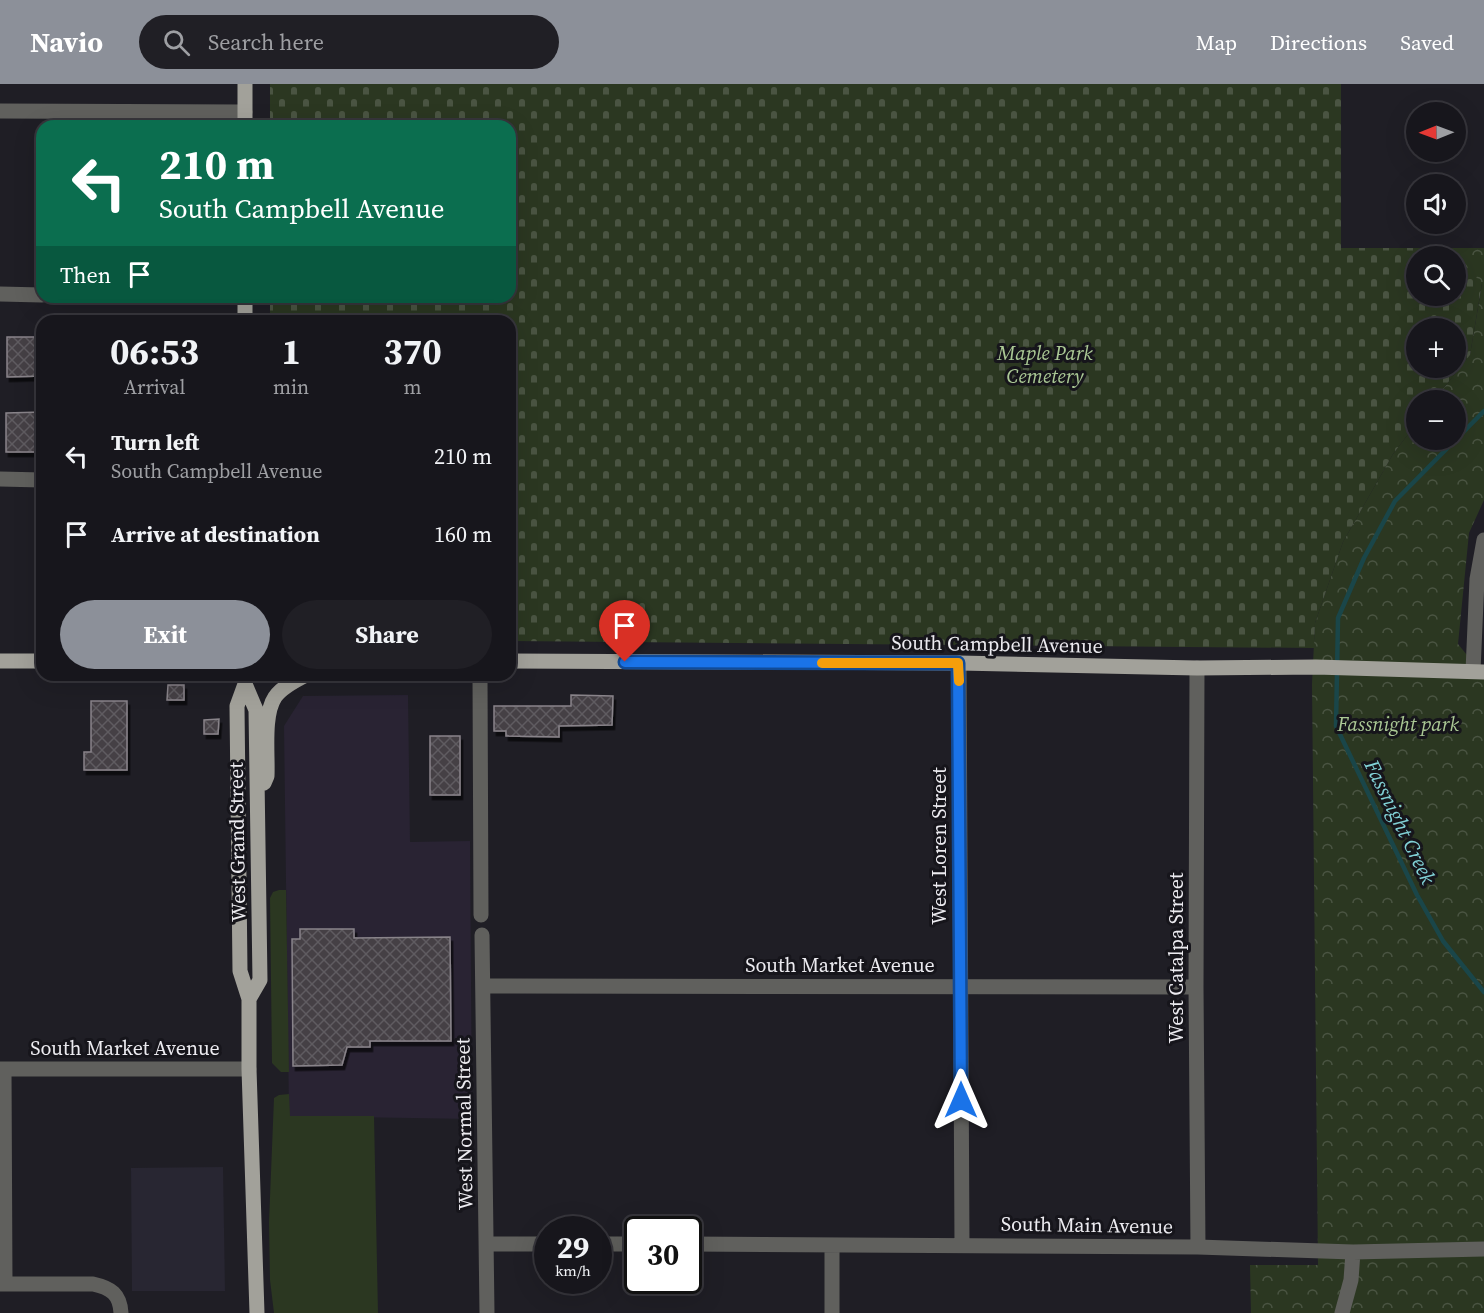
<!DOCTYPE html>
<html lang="en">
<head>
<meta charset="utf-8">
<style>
	body { margin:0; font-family:"Source Serif 4",serif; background:#201f25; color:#f1f3f6; height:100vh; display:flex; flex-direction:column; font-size:22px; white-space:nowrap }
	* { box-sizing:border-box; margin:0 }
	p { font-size:20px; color:#9e9fa3 }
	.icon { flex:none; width:33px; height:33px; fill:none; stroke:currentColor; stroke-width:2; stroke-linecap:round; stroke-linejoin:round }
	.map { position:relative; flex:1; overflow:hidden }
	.panel { position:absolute; left:36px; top:231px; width:480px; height:366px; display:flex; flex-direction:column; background:#17161c; border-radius:18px; box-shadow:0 6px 24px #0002,0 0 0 2px #36353b }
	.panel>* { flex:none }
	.hud { position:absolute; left:36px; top:36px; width:480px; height:183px; border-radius:18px; box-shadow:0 6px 24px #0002,0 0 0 2px #36353b; background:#0b6e4f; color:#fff; overflow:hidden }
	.needle { width:39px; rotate:269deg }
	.fabs { position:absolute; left:1406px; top:18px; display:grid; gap:12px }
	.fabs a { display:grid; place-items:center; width:60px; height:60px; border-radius:50%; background:#17161c; box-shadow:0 6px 24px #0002,0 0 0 2px #36353b; font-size:30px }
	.speed { position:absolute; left:534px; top:1132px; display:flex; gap:12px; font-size:30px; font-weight:700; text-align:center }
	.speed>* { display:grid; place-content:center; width:78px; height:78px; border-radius:50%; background:#17161c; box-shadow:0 6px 24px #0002,0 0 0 2px #36353b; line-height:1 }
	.speed small { font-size:15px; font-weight:400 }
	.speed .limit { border:3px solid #111; border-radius:9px; background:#fff; color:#111 }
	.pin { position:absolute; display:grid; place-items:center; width:51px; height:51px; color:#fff; margin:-62px -26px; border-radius:50% 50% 50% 0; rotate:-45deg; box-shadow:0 0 6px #0007 }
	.pin .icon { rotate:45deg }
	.me { position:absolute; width:66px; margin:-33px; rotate:0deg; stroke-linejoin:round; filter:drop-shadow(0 0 4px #0008) }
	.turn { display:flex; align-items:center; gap:21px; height:126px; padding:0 24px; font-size:27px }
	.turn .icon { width:78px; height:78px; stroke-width:2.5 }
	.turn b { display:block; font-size:42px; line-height:51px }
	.then { display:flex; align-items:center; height:57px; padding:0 24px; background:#0003; gap:12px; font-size:22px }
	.eta { display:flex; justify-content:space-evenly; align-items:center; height:102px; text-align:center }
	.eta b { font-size:36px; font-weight:700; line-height:42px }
	.primary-button { display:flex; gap:12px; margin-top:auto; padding:12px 24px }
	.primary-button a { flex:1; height:69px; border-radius:36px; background:#8c9099; color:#fff; font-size:24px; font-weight:700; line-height:69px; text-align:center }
	.primary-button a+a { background:#201f25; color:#f1f3f6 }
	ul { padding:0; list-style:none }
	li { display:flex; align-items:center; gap:18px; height:78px; padding:0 24px }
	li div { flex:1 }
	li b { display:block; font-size:22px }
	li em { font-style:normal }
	header { display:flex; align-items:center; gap:36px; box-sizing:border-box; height:84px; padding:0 30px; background:#8c9099; color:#fff }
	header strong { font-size:28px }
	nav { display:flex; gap:33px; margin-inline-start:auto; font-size:21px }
	.search { width:420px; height:54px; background:#201f25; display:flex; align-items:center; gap:15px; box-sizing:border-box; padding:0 21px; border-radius:33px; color:#9e9fa3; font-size:22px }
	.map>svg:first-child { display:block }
	.commercial { fill:#292333 }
	.built { fill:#282632 }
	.grass { fill:#2b3721 }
	.forest { fill:url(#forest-crowns) }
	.cemetery { fill:url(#cemetery-stones); fill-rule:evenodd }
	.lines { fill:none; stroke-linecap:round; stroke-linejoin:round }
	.stream { stroke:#1a4649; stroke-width:4.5 }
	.building { fill:url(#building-cross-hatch); stroke:#89848a; stroke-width:1.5; filter:url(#shadow) }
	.minor { stroke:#60605d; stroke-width:15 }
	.major { stroke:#a2a19a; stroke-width:15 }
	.route-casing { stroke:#114b97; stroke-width:15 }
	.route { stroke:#1a73e8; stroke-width:10 }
	.slow { stroke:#f59e0b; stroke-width:10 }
	.labels { text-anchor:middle; stroke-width:6; stroke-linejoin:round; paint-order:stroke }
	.park-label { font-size:20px; font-style:italic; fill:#abc995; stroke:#16151b }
	.street-label { font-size:20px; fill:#ecebf0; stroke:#16151b }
	.water-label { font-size:21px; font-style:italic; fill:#81d1d6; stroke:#16151b }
</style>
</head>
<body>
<header>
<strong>Navio</strong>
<div class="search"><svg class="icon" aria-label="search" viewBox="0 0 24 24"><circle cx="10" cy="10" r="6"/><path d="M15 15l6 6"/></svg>Search here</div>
<nav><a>Map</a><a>Directions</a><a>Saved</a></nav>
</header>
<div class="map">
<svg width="1484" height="1229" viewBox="0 0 1484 1229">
	<defs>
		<pattern id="forest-crowns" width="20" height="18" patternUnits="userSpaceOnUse" patternTransform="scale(1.5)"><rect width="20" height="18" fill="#2b3721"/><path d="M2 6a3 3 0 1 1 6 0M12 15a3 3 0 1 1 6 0" fill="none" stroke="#4a5442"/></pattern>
		<pattern id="cemetery-stones" width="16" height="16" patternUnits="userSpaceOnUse" patternTransform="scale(1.5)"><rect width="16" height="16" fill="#2b3721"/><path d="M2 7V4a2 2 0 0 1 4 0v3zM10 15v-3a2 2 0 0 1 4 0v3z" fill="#4a5442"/></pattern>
		<pattern id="building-cross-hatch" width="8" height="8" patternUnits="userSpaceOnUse" patternTransform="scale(1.5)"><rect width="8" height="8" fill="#443f45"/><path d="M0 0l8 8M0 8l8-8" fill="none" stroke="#5f5b60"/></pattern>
		<filter id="shadow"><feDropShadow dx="2.5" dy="4.5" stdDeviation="0" flood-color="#0009"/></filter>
	</defs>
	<rect width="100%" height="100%" fill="#1f1e25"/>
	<path class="commercial" d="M408,611l2,147 60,-1 2,278 -183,-3 -5,-390 19,-30z"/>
	<path class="built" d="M223,1083l2,124h-93l-1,-123z"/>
	<path class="grass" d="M279,806h7l3,182h-8l-9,-9 -2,-165 3,-6z
		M289,1010l1,22h84l4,197h-104l-4,-33 -1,-58 5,-124 5,-3z"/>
	<path class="forest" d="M1447,164h37v252l-15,33 -11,111 26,32v637h-233l-1,-48h68l-6,-581 3,-61 28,-81 50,-88 23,-30v16h39v-40h-21l36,-45 12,-71z"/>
	<path class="cemetery" d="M270,0h1071v164h106l35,35 -12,72 -36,45h-18v24l-23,30 -50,88 -28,81 -1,25 -804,-7v-320h-240v-24h240v-171h-240zM1455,172v40h-39v-40zM1416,244h39v40h-39z"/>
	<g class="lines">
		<path class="stream" d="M1484,327l-89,90 -31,57 -26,60 -2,108 81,169 26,46 41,51"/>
	</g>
	<path class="building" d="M7,253h35v39l-35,1z
		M42,328v40h-36v-39z
		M168,601h16v15h-17z
		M571,611l42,1 -1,29 -53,1v11l-53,-1v-5h-12v-25h77z
		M91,617h36v69h-43v-18h7z
		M219,635l-1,15h-14v-14z
		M430,652h30v59h-30z
		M300,845h54v9l96,-1 1,104h-81v6h-23l-5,18 -49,1 -1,-127h8z"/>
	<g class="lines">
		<path class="minor" d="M0,27l245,1
			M0,210l42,1
			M0,395l42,1
			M959,579l3,582
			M1197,584l-1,319 2,260
			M1473,587l4,-92 7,-39
			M480,591l1,240
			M482,851l5,378
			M483,902l713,1
			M0,985h249
			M4,985l1,215
			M487,1160h61
			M598,1160h40
			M688,1160l510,3 155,5 131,-3
			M832,1161v68
			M0,1200h93c18,4 27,10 28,29
			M1342,1229l9,-33 2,-28"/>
		<path class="major" d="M245,0v42
			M245,237v-24
			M0,577h42
			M510,577l449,2 238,5 119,-1 168,5
			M245,591v9l-8,22 3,265 9,28v70l8,244
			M245,600l11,26 4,270 -11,19
			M264,699l3,-7c1,-22 -4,-61 8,-79 7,-10 21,-17 31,-22"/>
	</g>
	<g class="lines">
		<defs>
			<path id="route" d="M625,578l333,1 3,437"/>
		</defs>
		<use href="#route" class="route-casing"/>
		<use href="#route" class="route"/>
		<path class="slow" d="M822,579h136l1,18"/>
	</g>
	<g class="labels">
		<g class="park-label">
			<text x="1045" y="276">Maple Park<tspan x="1045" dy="23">Cemetery</tspan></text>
			<text x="1398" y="647">Fassnight park</text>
		</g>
		<g class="street-label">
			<text transform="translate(997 560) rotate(1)" y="7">South Campbell Avenue</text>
			<text transform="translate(237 758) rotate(-91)" y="7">West Grand Street</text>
			<text transform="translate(939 762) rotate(-90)" y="7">West Loren Street</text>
			<text transform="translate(1176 874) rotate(-90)" y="7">West Catalpa Street</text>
			<text x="840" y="888">South Market Avenue</text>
			<text x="125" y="971">South Market Avenue</text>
			<text transform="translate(464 1040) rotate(-91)" y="7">West Normal Street</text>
			<text transform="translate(1087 1141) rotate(1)" y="7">South Main Avenue</text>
		</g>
		<g class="water-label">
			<text transform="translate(1400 738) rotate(64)" y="7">Fassnight Creek</text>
		</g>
	</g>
</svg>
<div class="fabs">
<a><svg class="needle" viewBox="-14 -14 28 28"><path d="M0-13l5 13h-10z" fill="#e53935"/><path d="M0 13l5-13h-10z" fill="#9e9fa3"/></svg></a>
<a><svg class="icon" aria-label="sound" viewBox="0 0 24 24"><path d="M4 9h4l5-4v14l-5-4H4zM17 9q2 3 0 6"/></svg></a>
<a><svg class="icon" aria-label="search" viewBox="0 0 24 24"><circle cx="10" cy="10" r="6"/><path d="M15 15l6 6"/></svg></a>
<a>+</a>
<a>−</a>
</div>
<div class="speed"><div>29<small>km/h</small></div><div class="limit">30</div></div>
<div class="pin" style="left:625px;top:578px;background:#d93025"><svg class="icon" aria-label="arrive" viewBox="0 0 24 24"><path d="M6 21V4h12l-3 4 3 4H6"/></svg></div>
<svg class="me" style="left:961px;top:1016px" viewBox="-20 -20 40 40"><path d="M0-17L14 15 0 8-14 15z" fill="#1a73e8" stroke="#fff" stroke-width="4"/></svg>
<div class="hud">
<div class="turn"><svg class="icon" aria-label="left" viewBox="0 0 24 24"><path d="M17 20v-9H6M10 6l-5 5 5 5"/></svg><div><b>210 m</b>South Campbell Avenue</div></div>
<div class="then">Then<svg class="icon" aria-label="arrive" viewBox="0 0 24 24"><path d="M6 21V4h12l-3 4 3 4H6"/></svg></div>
</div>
<section class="panel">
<div class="eta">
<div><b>06:53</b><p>Arrival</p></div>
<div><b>1</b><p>min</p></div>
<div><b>370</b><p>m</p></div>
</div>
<ul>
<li><svg class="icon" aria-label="left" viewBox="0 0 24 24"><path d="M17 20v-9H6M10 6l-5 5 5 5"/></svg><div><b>Turn left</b><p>South Campbell Avenue</p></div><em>210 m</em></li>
<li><svg class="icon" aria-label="arrive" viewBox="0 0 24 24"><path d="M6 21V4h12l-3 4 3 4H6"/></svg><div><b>Arrive at destination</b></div><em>160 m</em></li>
</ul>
<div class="primary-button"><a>Exit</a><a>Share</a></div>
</section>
</div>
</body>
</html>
